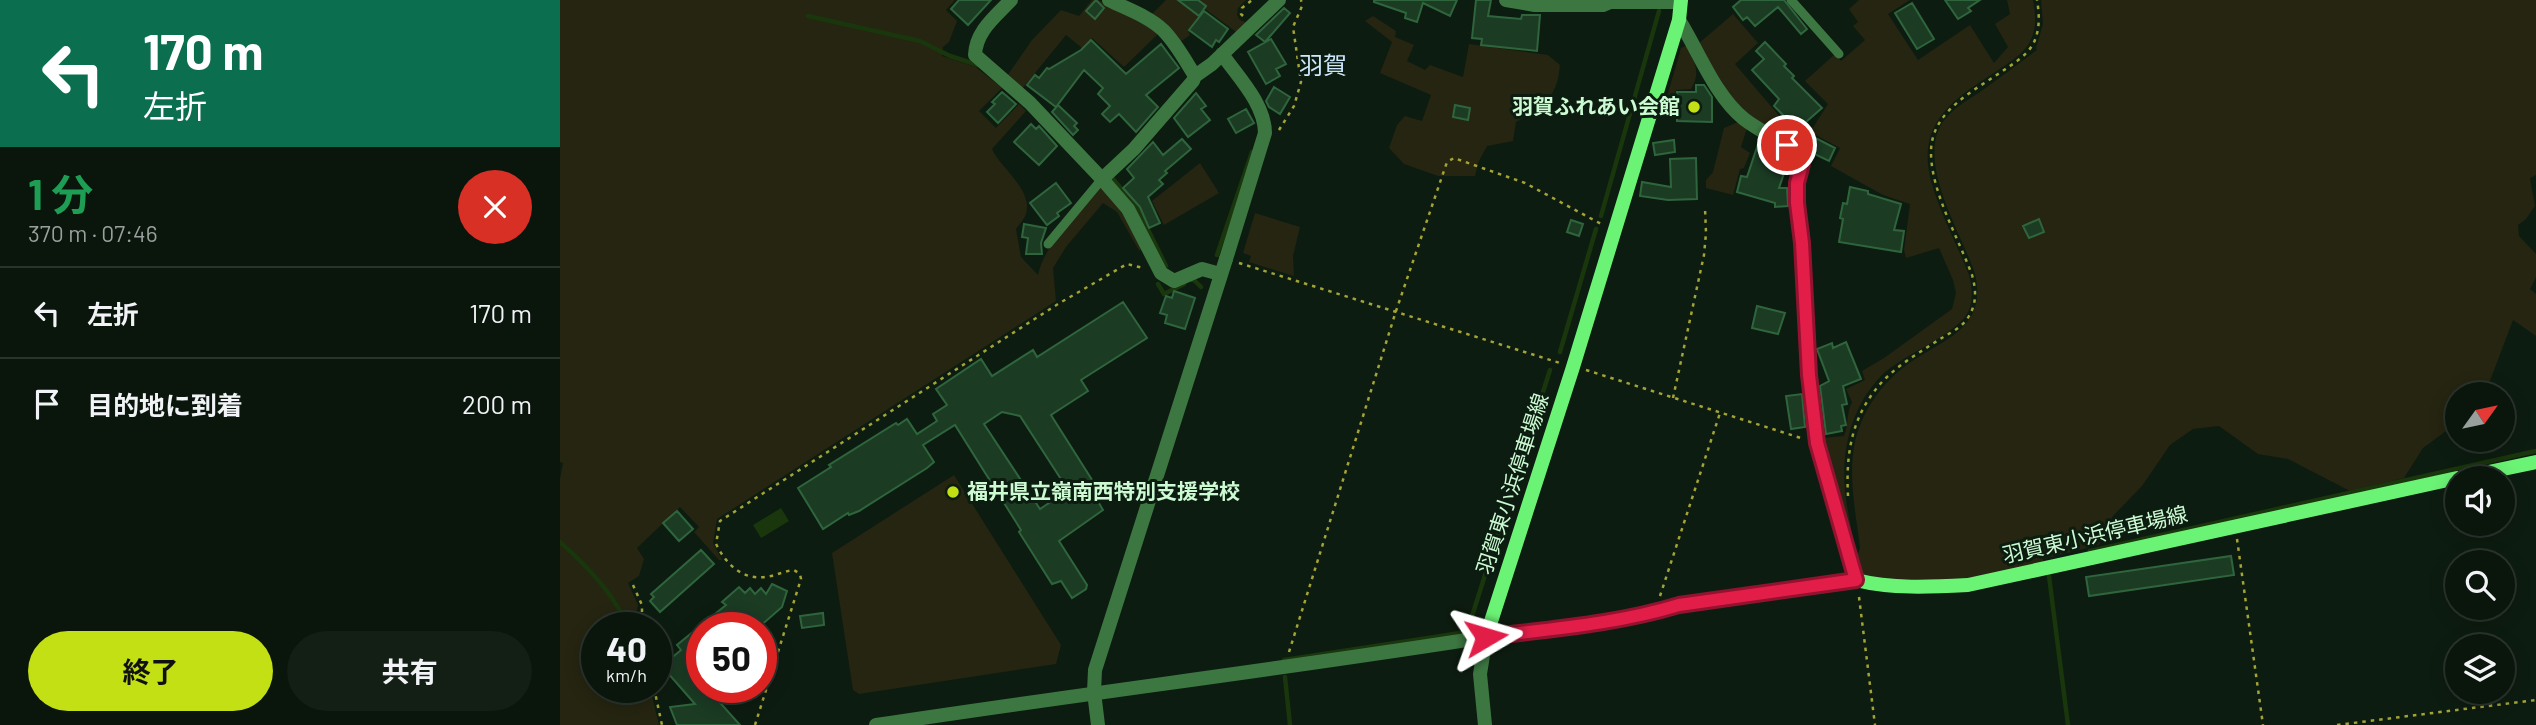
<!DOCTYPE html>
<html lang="ja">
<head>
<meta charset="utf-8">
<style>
	body { margin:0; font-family:Barlow,"Noto Sans JP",sans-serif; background:#131e15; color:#f1f3f6; height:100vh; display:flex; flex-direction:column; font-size:26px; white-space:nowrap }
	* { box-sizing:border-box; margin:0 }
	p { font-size:23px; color:#999f9d }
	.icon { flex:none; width:38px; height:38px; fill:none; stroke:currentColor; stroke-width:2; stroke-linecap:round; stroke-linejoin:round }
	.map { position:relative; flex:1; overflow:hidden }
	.side { display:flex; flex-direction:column; background:#0a150c; width:560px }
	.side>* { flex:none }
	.guide { background:#0b6e4f; color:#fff; overflow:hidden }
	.needle { width:46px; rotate:57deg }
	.tools { position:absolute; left:1885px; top:382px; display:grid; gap:14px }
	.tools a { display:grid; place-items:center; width:70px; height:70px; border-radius:50%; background:#0a150c; box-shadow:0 4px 18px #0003,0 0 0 2px #2a342d; font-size:35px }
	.speed { position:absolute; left:21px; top:612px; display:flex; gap:14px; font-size:35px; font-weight:700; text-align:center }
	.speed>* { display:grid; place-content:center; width:91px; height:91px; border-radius:50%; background:#0a150c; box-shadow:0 4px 18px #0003,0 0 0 2px #2a342d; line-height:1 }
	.speed small { font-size:18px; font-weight:400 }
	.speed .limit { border:10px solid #d22; background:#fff; color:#111 }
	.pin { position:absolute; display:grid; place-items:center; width:60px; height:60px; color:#fff; margin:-30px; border:4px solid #fff; border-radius:50%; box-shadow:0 2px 7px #0007 }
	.me { position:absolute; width:77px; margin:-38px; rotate:83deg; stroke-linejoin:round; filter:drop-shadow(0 0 5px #0008) }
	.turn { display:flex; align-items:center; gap:24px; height:147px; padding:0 28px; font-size:32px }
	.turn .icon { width:91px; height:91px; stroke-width:2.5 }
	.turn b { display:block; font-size:49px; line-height:60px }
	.round { display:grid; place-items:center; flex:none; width:74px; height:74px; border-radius:37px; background:#131e15 }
	.headline { display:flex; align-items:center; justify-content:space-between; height:119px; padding:0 28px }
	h1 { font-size:42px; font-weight:700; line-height:52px; color:#1e9e55 }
	.cta { display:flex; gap:14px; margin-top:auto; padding:14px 28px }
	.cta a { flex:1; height:80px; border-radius:42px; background:#c2e013; color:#111; font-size:28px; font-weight:700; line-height:80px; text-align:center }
	.cta a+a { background:#131e15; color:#f1f3f6 }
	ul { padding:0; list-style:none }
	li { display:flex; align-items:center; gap:21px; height:91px; padding:0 28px; border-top:2px solid #2a342d }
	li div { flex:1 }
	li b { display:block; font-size:26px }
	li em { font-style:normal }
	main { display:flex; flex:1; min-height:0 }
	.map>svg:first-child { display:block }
	.green { fill:#252511 }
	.water { fill:#19360c }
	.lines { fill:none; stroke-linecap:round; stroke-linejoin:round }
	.stream { stroke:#19360c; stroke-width:4.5 }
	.building { fill:#1b3b23; stroke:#2f653c; stroke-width:2; fill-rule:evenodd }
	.path { stroke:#a4a336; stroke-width:2.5; stroke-dasharray:3.5 5; stroke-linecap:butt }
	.service { stroke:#3c7741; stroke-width:9 }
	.minor { stroke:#3c7741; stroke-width:14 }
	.tertiary { stroke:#3c7741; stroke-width:14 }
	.secondary { stroke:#6bf375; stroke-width:14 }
	.route-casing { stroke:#92132f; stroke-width:18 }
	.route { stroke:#e11d48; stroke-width:12 }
	.poi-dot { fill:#c2e013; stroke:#0d1c10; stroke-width:2.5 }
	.labels { text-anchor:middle; stroke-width:6; stroke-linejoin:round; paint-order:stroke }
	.poi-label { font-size:21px; font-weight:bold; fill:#ccfbd3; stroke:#0d1c10; text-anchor:end }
	.street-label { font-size:21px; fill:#ccfbd3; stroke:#0d1c10 }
	.quarter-label { font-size:24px; fill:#cee8fb; stroke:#0d1c10 }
</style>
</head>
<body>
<main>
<section class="side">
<div class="guide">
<div class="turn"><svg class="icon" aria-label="left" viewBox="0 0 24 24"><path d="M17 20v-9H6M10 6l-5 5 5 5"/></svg><div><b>170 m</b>左折</div></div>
</div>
<div class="headline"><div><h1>1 分</h1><p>370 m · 07:46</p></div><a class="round" style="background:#d93025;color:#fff"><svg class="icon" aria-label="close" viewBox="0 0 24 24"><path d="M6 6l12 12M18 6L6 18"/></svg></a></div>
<ul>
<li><svg class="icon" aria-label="left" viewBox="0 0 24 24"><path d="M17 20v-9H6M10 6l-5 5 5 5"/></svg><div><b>左折</b></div><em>170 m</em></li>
<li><svg class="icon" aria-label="arrive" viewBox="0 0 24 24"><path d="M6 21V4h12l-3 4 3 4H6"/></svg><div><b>目的地に到着</b></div><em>200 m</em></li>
</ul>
<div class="cta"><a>終了</a><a>共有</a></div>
</section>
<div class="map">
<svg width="1976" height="725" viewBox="0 0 1976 725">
	<rect width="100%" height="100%" fill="#0d1c10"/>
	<path class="green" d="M0,0h395l-9,10 11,11 -8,21 -6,5 -1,9 34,11 26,21 -23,23 17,17 23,-24 7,7 -34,38c9,20 41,40 34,65 -2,5 -7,11 -10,15l5,28 17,18c6,-31 43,-65 63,-89l18,21 22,38 -1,7 -23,-40 -14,-9 -37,44 -13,21 3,33 -339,218 -4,24 9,17h-3l-25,-28 5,-5 -19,-20 -43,41 7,11 -5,17 -11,7 10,22 -5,23h-36v60h53l9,37h-99v-246l3,-16 -3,-1z
		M532,0h6l50,23 11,10 -35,34 -32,-29 -10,10 -16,-13 -44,54 -15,-13 25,-36 29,-30 18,6z
		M606,0h80l-8,8 -1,7 3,5 10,4 -11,10 -34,-25 -17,21 2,5 -10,7 -28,-28z
		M1299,0h51l-22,14 30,46 52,-35 24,38 14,-16 -13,-23 15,-10 -3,-14h26c2,12 4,25 -1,37 -4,12 -15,20 -25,27 -38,27 -83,46 -79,100 3,33 29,79 41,111 3,12 5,25 -1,37 -10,22 -66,43 -86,63 -33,34 -42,80 -36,125 2,14 7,29 5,42l-29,-104 22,-2c5,-11 2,-23 8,-34l-6,-13 19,-9 -3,-9 22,-13 68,-49 4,-16 -3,-13 -14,-32 -33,10 -2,-8 6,-46 -27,-9 -52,-29 9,-18 -30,-16 18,-28 -23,-23 30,-27 6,7 24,-21 -12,-14 5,-4 -9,-13z
		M1481,0h495v175l-6,3 5,28 -9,13 -8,6 1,11 17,18v23l-6,12 6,5v42l-23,-16 -28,74h-28v29l-34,25 -19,30 -54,13 -62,-32 -30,-5 -39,-28 -26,3 -23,16 -28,41 -29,30 -14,29 -56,14v5l-75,16 -55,2 -49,-6c-8,-10 -9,-16 -4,-28 -5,-43 -17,-90 4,-132 9,-19 23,-36 40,-49 37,-28 84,-36 71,-93 -13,-41 -63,-117 -29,-156 9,-11 23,-19 34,-26 19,-14 38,-28 57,-42l-1,-2 7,-24z
		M1173,14l25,29 -23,21 47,55 -10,11 -24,-15 -15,-15 -35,-56z
		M813,16l23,15 -1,6 19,8 -7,16 18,9 5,-5 33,12 6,-33 79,11 12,10c-3,33 -16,42 -44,57l-3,19 -26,5 -9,17 -3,13h-37l-34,-12 -15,-16 8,-23 8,-9 17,5 9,-26 -51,-22 12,-31 -27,-21z
		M1126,46c9,15 15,27 5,43l-15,1 -2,10 -10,7 17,-59z
		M1178,122l9,6 -6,19 9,6 -6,15 -4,1 -7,26 -27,-7v-8l7,-8 11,-44z
		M640,163l19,30 -55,32 -12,-24z
		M695,213l45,14 -7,29 1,20 -45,-14 2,-6 -8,-3z
		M394,475l107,170 -5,19 -197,30 -6,-4 -21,-137z"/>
	<path class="water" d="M221,508l8,13 -28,17 -8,-13z"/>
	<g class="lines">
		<path class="stream" d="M248,16l112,25 30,15 28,9
			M553,179l25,30 28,57
			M1041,216l58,-205
			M657,255l35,-103
			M632,280l1,-1 8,8
			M598,284l6,10 20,-10
			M1000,352l36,-123
			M0,542c26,23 56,53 68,86
			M1530,551l446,-100
			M1489,576l19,149
			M724,660l183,-28 83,-262
			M725,677l5,48"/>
	</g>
	<path class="building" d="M399,0h32l-23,25 -17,-16z
		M536,0l8,8 -9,11 -9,-8z
		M618,0h20l8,6 -7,10z
		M814,0h83l-7,16 -27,-13 -6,19 -12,-4 1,-5 -32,-11z
		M916,0h15l-3,16 33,3 1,-4h18l-3,36 -56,-6 1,-6 -10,-1z
		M1181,0h43l23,29 -6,5 -23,-27 -23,19 -8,-9 -4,3 -10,-13z
		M1385,0h35l-12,8 3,3 -13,8z
		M1352,3l22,36 -17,10 -22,-36z
		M724,8l6,5 -25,29 -9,-7z
		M644,11l24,18 -9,13 -3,-2 -4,7 -23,-17z
		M711,39l15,25 -10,5 4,7 -14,8 -18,-32z
		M531,40l35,34 35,-30 18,24 -33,27 12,12 -22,25 -17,-18 -9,8 -8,-8 8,-8 -12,-12 5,-6 -19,-18 -28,37 -29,-22 8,-10 4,3 8,-10 2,1 32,-19z
		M1205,42l21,22 -2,2 10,10 -2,2 30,30 -24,21 37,19 -6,13 -21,-10 -3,-5 -27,-17 9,-10 -13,-13 5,-7 -27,-29 12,-11 -8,-8z
		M1136,85h8l8,12v25l-35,-1v-29h19z
		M714,87l16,10 -10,17 -11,-7 -3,-6z
		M442,92l14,12 -18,19 -11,-11 8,-8 -3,-2z
		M636,93l10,13 -5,3 9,11 -22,17 -14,-19z
		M498,105l19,18 -3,3 4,4 -5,5 -21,-23z
		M895,105l15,3 -2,12 -15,-3z
		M686,109l8,14 -18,10 -8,-14z
		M471,124l5,5 3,-3 18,20 -18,19 -25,-23z
		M622,139l9,10 -26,22 2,2 -8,7 4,4 -15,13 12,26 -11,5 -9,-21 -17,-19 11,-10 -7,-9 26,-27 10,13z
		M1114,140l1,12 -20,3 -2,-12z
		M1198,144l18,6 13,9 -10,29h8l1,18 -13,1v-4l-38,-11 4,-16 6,1z
		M1136,158l1,41 -29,1 -28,-4 2,-14 29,5 -1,-28z
		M496,183l15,20 -14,10 2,3 -12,9 -17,-22z
		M1290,187l18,4v3l33,10 -7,26 10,1 -3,21 -62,-10 4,-23 -3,-1 3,-15 4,1z
		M1479,219l5,13 -15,6 -6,-12z
		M1011,220l12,4 -4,12 -12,-4z
		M464,224l22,4 -5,15 1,11h-16l2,-16 -6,-1z
		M614,291l21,7 -10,31 -20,-6 2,-8 -7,-2 6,-17 6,2z
		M563,302l24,36 -66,42 7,11 -37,24 50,79 -5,4 7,12 -44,31 28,44 -1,4 -14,9 -11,-17 -9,3 -33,-52 2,-2 -66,-105 -32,20 11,17 -7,6 -68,43 -10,4 -1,-2 -25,16 -25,-41 33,-21 -2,-2 67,-42 2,2 9,-6 10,15 20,-13 -4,-7 14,-9 -11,-16 45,-30 11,17 41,-26 4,7zM442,412l18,4 48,74 -28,19 -56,-85z
		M1197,306l28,7 -7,21 -26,-6z
		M1286,342l15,37 -18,7 4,18 -5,1 4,20 -5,1 1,5 -16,3 -6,-48 9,-5 -12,-32 15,-6 1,5z
		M1242,394l3,33 -14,2 -5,-33z
		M117,511l16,18 -14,12 -16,-18z
		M141,550l13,14 -54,48 -10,-11 4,-4 -3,-3z
		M1671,556l3,19 -145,21 -3,-19z
		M212,584l15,7 -5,16 -24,21h-56v60h5l33,37h-63l-7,-18 25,-3 -28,-32 1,-2 -5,-5 18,-15 -4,-5 49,-40 -4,-3 17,-15 6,6 5,-5 5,6 6,-6 5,6z
		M263,613l1,12 -22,3 -2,-12z"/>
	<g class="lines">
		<path class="path" d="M683,16l-2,-2 1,-6 10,-8
			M719,130l15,-24 7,-24 -8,-55 9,-21 -1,-6
			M679,263l321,100
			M1026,370l218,69
			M1113,398l31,-143 2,-22 -1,-25
			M1288,496c-2,-37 2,-72 25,-103 17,-24 43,-38 67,-54 10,-6 23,-12 29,-23 8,-13 7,-27 3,-41 -14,-38 -41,-83 -41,-123 0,-42 45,-62 76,-84 12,-8 25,-17 29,-31 4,-12 3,-25 1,-37
			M1677,539l26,186
			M73,585l9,20v23
			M1100,596l60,-183
			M1299,597l16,128
			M729,652l107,-341 51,-149 7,-4 71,25 78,42
			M94,688l8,37
			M195,725l46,-146 -1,-5 -6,-4c-10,1 -19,6 -29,7 -23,3 -39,-13 -49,-33l4,-23 338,-217 69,-40 16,4
			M1777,725l199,-25"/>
		<path class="service" d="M1231,0l48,54
			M488,244l54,-65"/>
		<path class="minor" d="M451,0c-16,17 -35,31 -36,55l55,48 72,76 26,30 33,64 13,8 28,-12 18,5
			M549,0c18,9 39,16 54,30 13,13 22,30 32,46
			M946,0l29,5h68l7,-3h70
			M1119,20c19,30 36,76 65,99 17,13 38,22 55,35l3,11 -5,18v20l5,40 7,132 8,68 39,137
			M662,54c16,23 43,50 43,79l-39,126
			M542,179l32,-30 59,-68 2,-5 17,-12 67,-64
			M316,725c203,-31 407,-56 610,-88"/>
		<path class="tertiary" d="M538,725l-4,-33 1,-22 131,-411
			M925,725l-5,-51 6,-37"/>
		<path class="secondary" d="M1121,0l-2,20 -106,347 -87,270c64,-8 131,-12 193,-32l177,-25c35,9 75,7 112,5l489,-107
			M1900,478l76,-16"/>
	</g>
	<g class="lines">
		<defs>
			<path id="route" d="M926,637c64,-8 131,-13 193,-32l177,-25 -39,-137 -8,-68 -7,-132 -5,-40v-20l5,-19 -3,-10 -12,-9"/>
		</defs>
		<use href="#route" class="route-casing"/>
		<use href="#route" class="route"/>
	</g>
	<g class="poi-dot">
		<circle cx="1134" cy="107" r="7"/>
		<circle cx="393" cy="492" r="7"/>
	</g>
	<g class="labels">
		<g class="poi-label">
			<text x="1120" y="114">羽賀ふれあい会館</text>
			<text x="407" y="499" text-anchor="start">福井県立嶺南西特別支援学校</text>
		</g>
		<g class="street-label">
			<text transform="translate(953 484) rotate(-72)" y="7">羽賀東小浜停車場線</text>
			<text transform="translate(1535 535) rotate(-13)" y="7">羽賀東小浜停車場線</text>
		</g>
		<g class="quarter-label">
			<text x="763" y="74">羽賀</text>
		</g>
	</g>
</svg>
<div class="tools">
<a><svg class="needle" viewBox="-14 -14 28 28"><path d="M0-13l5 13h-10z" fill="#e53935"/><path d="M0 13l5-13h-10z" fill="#999f9d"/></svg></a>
<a><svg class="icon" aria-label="sound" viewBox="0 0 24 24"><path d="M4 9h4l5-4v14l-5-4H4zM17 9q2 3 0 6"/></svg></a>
<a><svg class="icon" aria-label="search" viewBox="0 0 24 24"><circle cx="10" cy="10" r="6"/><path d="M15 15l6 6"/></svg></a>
<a><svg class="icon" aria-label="layers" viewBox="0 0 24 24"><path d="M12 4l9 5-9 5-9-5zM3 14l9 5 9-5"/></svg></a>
</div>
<div class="speed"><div>40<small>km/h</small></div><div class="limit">50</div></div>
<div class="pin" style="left:1227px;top:145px;background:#d93025"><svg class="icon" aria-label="arrive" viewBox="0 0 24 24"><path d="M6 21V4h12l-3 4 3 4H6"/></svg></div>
<svg class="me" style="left:926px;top:637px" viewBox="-20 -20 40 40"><path d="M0-17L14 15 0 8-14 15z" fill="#e11d48" stroke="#fff" stroke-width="4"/></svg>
</div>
</main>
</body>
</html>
